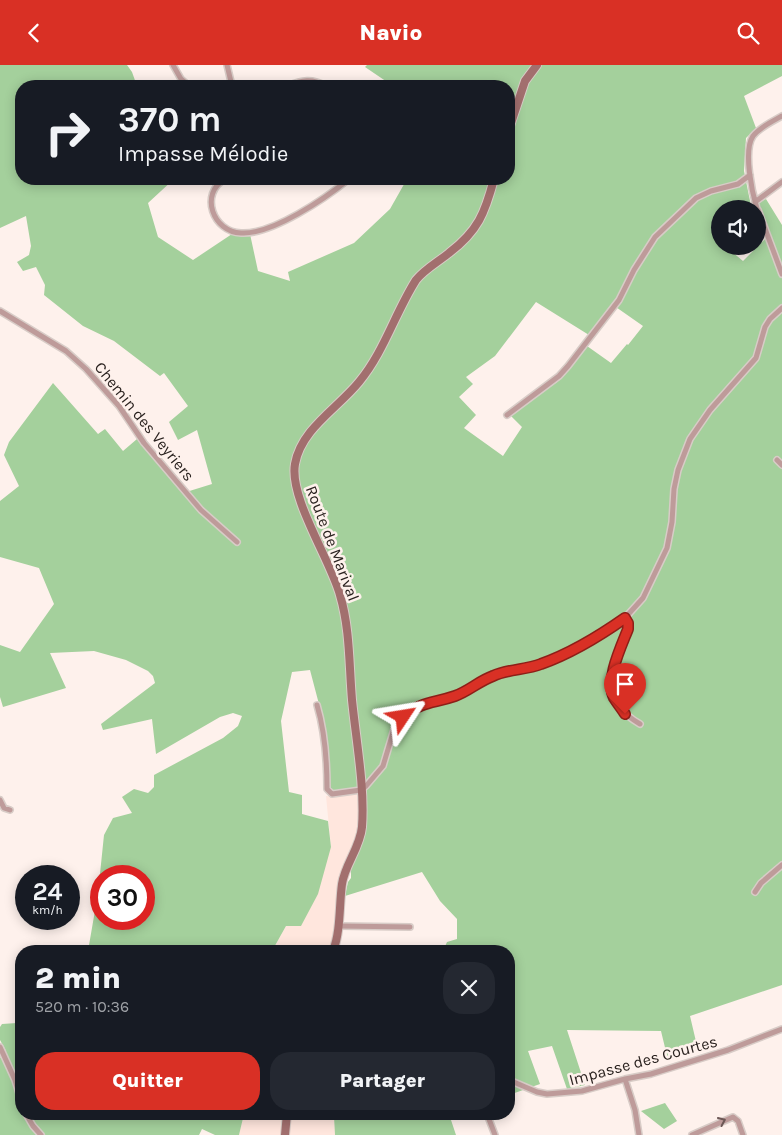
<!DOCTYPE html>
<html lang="fr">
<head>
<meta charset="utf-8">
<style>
	body { margin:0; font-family:Karla,sans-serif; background:#242831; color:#f1f3f6; height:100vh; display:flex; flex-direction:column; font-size:19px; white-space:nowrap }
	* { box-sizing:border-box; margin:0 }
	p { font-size:16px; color:#9ea1a6 }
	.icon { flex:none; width:28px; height:28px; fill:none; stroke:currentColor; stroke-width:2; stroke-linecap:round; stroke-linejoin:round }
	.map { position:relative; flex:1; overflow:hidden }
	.sheet { position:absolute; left:15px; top:880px; width:500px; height:175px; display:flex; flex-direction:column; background:#171b24; border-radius:20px; box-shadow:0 2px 12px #0003 }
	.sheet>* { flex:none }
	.hud { position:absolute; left:15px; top:15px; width:500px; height:105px; border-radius:20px; box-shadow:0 2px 12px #0003; background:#171b24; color:#f1f3f6; overflow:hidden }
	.fabs { position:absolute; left:711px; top:135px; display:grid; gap:10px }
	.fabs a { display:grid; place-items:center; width:55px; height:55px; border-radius:50%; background:#171b24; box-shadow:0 2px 12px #0003; font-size:25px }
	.speed { position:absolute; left:15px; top:800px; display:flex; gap:10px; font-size:25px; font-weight:700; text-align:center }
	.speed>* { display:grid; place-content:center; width:65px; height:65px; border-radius:50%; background:#171b24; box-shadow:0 2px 12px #0003; line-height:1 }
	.speed small { font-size:12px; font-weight:400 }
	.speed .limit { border:8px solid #d22; background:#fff; color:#111 }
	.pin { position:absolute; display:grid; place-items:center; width:42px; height:42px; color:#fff; margin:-51px -21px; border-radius:50% 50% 50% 0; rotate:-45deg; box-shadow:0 0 5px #0007 }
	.pin .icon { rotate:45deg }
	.me { position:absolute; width:55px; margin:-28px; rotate:57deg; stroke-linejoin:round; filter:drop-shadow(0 0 4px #0008) }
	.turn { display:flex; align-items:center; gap:18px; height:105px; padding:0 20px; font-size:22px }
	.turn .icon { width:65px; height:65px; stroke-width:2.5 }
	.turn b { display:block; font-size:35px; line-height:42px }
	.round { display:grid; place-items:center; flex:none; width:52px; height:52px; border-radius:20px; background:#242831 }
	.summary { display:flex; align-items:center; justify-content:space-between; height:85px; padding:0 20px }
	h1 { font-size:30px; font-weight:800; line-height:38px }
	.button { display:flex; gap:10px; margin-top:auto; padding:10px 20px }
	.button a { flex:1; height:58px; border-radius:20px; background:#d93025; color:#fff; font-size:20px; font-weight:800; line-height:58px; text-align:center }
	.button a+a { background:#242831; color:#f1f3f6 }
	header { display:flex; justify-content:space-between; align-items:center; height:65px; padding:0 20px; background:#d93025; color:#fff; font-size:22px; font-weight:800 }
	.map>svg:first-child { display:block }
	.built { fill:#ffe6dd }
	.green { fill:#a4d09c; fill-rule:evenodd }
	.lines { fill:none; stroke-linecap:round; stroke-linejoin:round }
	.street-casing { stroke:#d8ccc7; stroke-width:8 }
	.secondary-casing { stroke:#d8ccc7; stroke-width:10 }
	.street { stroke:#be9b9a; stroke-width:5 }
	.secondary { stroke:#a26f6e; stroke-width:8 }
	.oneway { stroke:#6d5856 }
	.route-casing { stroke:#8d1f18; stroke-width:12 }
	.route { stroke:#d93025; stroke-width:9 }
	.labels { text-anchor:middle; stroke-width:5; stroke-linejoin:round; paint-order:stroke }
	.street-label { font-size:16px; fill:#2a221f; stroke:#fef1ec }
</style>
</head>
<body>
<header><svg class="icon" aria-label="back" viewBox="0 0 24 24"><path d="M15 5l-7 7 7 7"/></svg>Navio<svg class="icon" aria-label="search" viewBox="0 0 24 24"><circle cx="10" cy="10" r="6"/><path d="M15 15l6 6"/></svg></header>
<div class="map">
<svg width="782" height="1070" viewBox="0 0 782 1070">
	<rect width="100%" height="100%" fill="#fef1ec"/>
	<path class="built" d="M363,729l1,16 -19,79 -7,55 -3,7h-63l59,-104 -5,-51z
		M244,1049h86l4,3 1,18h-96z"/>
	<path class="green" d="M0,0h127l5,7 5,14h-116v93h153l-26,24 10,34 35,23 39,-26h18l8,37 32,10 -2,-9 66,-29 36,-34 17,-30h102v-93h-116l-28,-19 2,-2h415v11l-38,20 12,32 -10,10 -2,33 7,35 -3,3h-28v28l-3,2 3,3v4h5l18,15 26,-26 -12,-32 9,-4 16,26v760l-92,31 8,34 -30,10 -7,-29 -94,-1 18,55 -18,4 -15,-43 -24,5 12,33 -31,11v-144h-66l4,-9 10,-3v-20l-17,-18 -18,-29 -77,24 3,-14 3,-4v-10l8,-17 2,-63 -25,3 -7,-1 -9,-82 -10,-38 -18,2 -11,49 8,71 13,3v19l26,7 3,26 -13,47 -17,32h-15l-14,25h-184l10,-58 6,-58 9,-17 19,-5 -10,-16 12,-8 14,4 6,-6v-12l69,-37 15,-12 4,-10 -9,-3 -13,4 -64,37 -4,-35 -49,11 -2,-6 54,-41 -2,-7 -5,-5 -22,-11 -32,-9 -44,2 16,35 -63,19 -3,-10v-52l20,7 34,-48 -15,-36 -39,-11v-56l19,-15 -15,-31 5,-13 44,-59 45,51 7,-5 18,22 14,-12 46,54 29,-9 -15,-54 -19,10 -9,-18 19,-16 -24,-33 -4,3 -46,-35 -31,-15 -39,-31 1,-10 -9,-18 -13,4 -6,-9 12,-7 2,-9 -5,-30 -26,12zM536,237l53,33 24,-30 30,21 -15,19 -1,-1 -16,19 -24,-17 -30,36 -47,33 12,12 -19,29 -39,-28 12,-13 -17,-18 14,-13 -7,-7 29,-21zM101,811h43v43h-43z
		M17,958l4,5 -5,17 5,4v65h223l-5,21h-24l-13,-6 -3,6h-199v-77l6,-7 -6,-11v-13l2,-3z
		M665,1038l12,18 -13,8 -23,-18z
		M330,1049h119l7,21h-121l-1,-18z"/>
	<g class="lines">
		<defs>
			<path id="street" d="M173,0l8,14 8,7
				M227,0l5,21
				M287,21c15,-6 25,-8 39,0
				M225,114c-26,15 -12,53 16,54 31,2 85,-35 108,-54
				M755,137l27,-20
				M757,144c-5,-17 -14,-58 -4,-73 7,-9 20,-15 29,-20
				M758,145l24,64
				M0,246l66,40 20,18 33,37 25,37 57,67 36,32
				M507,350l52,-39 9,-10 51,-66 15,-30 21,-33 41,-39 15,-7 27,-7 12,-9
				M777,395l5,5
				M625,553l3,5v6c-14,39 -33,69 12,95
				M317,640c8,27 10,56 10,84l5,5 29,-4 5,-4 17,-20 12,-40 17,-17 14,-7 30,-6 34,-19 10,-4 40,-8 40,-17 45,-30 18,-20 24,-50 5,-26 2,-33 4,-19 12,-31 20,-29 46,-52 9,-31 5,-8 12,-11
				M0,735l4,8 6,2
				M755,827l6,-9 21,-18
				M339,861l71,1
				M0,982l15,33 6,20
				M625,1014l10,31 4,25
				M509,1015l28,12 10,2 35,-3 43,-12 26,-5 77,-24 54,-21
				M26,1049l7,12 8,9
				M487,1049l8,21
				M692,1070l41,-18 5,4 5,14"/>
			<path id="secondary" d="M509,64l16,-48 12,-16
				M333,886c8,-21 6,-45 9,-67 3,-20 18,-36 20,-57 3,-40 -6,-87 -10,-127 -3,-36 -2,-71 -12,-105 -10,-36 -51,-97 -45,-131 6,-35 43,-56 64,-82 25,-30 36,-69 57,-102 9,-11 22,-18 33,-27 29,-22 36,-40 45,-74
				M285,1070l2,-21"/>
		</defs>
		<use href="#street" class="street-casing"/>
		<use href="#secondary" class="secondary-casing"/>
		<use href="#street" class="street"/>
		<use href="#secondary" class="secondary"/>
	</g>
	<defs><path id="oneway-chevron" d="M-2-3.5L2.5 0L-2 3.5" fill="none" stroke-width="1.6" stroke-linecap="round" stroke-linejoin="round" transform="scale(1.25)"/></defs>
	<use class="oneway" href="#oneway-chevron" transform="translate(722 1056) rotate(-24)"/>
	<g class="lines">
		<defs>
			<path id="route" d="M403,652c21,-17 29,-13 52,-21 14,-5 24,-15 38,-20 15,-7 33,-6 48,-12 31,-11 57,-27 84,-46l3,5v6c-7,18 -23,51 -14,69 3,5 8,11 11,16"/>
		</defs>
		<use href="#route" class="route-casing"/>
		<use href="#route" class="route"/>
	</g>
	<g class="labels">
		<g class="street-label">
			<text transform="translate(145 356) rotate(51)" y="6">Chemin des Veyriers</text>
			<text transform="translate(333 478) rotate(69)" y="6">Route de Marival</text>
			<text transform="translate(643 995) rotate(-15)" y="6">Impasse des Courtes</text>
		</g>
	</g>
</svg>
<div class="fabs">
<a><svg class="icon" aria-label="sound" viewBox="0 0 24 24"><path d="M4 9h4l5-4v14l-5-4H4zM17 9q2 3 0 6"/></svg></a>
</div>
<div class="speed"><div>24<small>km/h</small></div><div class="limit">30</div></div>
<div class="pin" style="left:625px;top:649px;background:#d93025"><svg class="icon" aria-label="arrive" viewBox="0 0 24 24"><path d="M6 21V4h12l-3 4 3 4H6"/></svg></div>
<svg class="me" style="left:403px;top:652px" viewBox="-20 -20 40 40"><path d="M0-17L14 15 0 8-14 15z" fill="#d93025" stroke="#fff" stroke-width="4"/></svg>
<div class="hud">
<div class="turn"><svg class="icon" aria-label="right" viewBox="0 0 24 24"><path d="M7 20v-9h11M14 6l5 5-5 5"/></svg><div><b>370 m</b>Impasse Mélodie</div></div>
</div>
<section class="sheet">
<div class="summary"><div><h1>2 min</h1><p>520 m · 10:36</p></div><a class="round"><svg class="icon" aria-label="close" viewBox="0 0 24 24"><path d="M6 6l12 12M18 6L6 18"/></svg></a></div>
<div class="button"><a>Quitter</a><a>Partager</a></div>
</section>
</div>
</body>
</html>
